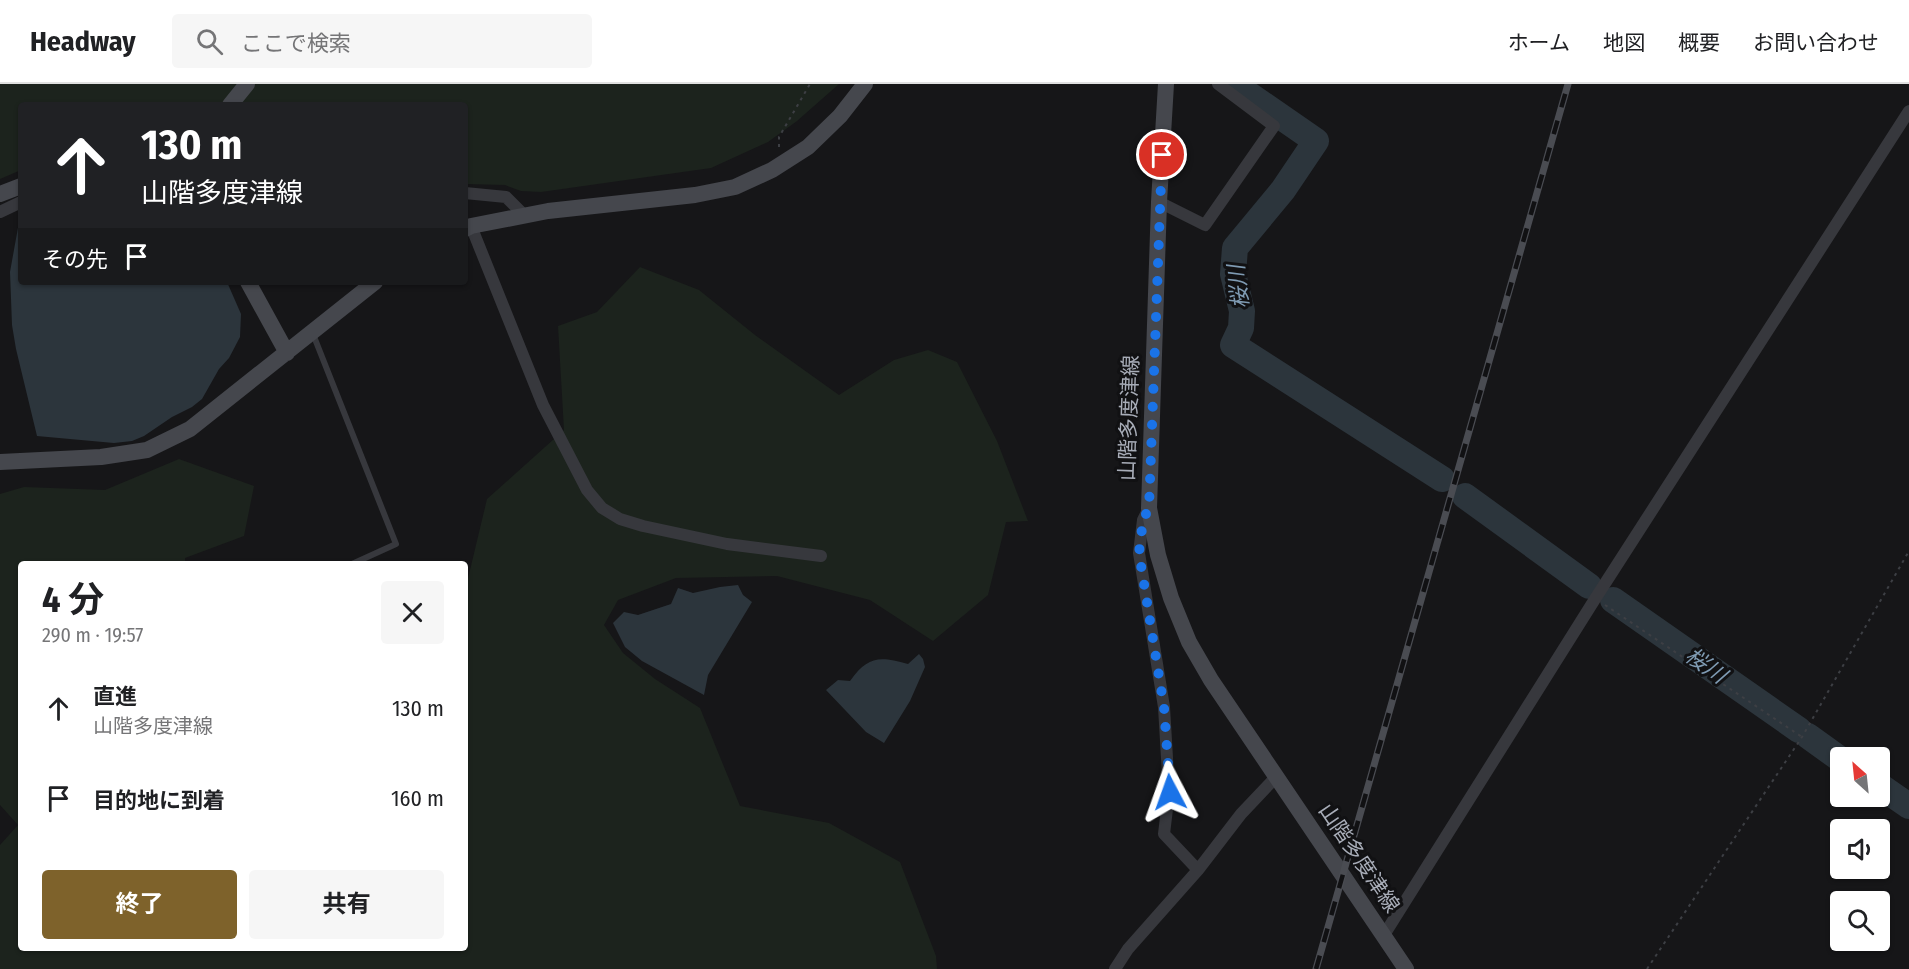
<!DOCTYPE html>
<html lang="ja">
<head>
<meta charset="utf-8">
<style>
	body { margin:0; font-family:"Fira Sans Condensed","Noto Sans JP",sans-serif; background:#f6f6f6; color:#202124; height:100vh; display:flex; flex-direction:column; font-size:22px; white-space:nowrap }
	* { box-sizing:border-box; margin:0 }
	p { font-size:20px; color:#757577 }
	.icon { flex:none; width:33px; height:33px; fill:none; stroke:currentColor; stroke-width:2; stroke-linecap:round; stroke-linejoin:round }
	.map { position:relative; flex:1; overflow:hidden }
	.drawer { position:absolute; left:18px; top:477px; width:450px; height:390px; display:flex; flex-direction:column; background:#fff; border-radius:6px; box-shadow:0 2px 4px #0004 }
	.drawer>* { flex:none }
	.banner { position:absolute; left:18px; top:18px; width:450px; height:183px; border-radius:6px; box-shadow:0 2px 4px #0004; background:#202124; color:#fff; overflow:hidden }
	.needle { width:39px; rotate:333deg }
	.fabs { position:absolute; left:1830px; top:663px; display:grid; gap:12px }
	.fabs a { display:grid; place-items:center; width:60px; height:60px; border-radius:6px; background:#fff; box-shadow:0 2px 4px #0004; font-size:30px }
	.pin { position:absolute; display:grid; place-items:center; width:51px; height:51px; color:#fff; margin:-26px; border:3px solid #fff; border-radius:50%; box-shadow:0 2px 6px #0007 }
	.me { position:absolute; width:66px; margin:-33px; rotate:356deg; stroke-linejoin:round; filter:drop-shadow(0 0 4px #0008) }
	.turn { display:flex; align-items:center; gap:21px; height:126px; padding:0 24px; font-size:27px }
	.turn .icon { width:78px; height:78px; stroke-width:2.5 }
	.turn b { display:block; font-size:42px; line-height:51px }
	.then { display:flex; align-items:center; height:57px; padding:0 24px; background:#0003; gap:12px; font-size:22px }
	.round { display:grid; place-items:center; flex:none; width:63px; height:63px; border-radius:6px; background:#f6f6f6 }
	.head { display:flex; align-items:center; justify-content:space-between; height:102px; padding:0 24px }
	h1 { font-size:36px; font-weight:700; line-height:45px }
	.cta { display:flex; gap:12px; margin-top:auto; padding:12px 24px }
	.cta a { flex:1; height:69px; border-radius:6px; background:#7e622b; color:#fff; font-size:24px; font-weight:700; line-height:69px; text-align:center }
	.cta a+a { background:#f6f6f6; color:#202124 }
	ul { padding:0; list-style:none }
	li { display:flex; align-items:center; gap:18px; height:90px; padding:0 24px }
	li div { flex:1 }
	li b { display:block; font-size:22px }
	li em { font-style:normal }
	header { display:flex; align-items:center; gap:36px; box-sizing:border-box; height:84px; padding:0 30px; background:#fff; border-bottom:2px solid #e0e0e0 }
	header strong { font-size:28px }
	nav { display:flex; gap:33px; margin-inline-start:auto; font-size:21px }
	.search { width:420px; height:54px; background:#f6f6f6; display:flex; align-items:center; gap:15px; box-sizing:border-box; padding:0 21px; border-radius:6px; color:#757577; font-size:22px }
	.map>svg:first-child { display:block }
	.green { fill:#1c231d }
	.water { fill:#2c353c }
	.lines { fill:none; stroke-linecap:round; stroke-linejoin:round }
	.river { stroke:#2c353c; stroke-width:26 }
	.path { stroke:#3d3f44; stroke-width:2; stroke-dasharray:3 4.5; stroke-linecap:butt }
	.lane { stroke:#37383d; stroke-width:6 }
	.street { stroke:#37383d; stroke-width:12 }
	.secondary { stroke:#45474d; stroke-width:16 }
	.rail-casing { stroke:#4a4c52; stroke-width:7 }
	.rail { stroke:#111113; stroke-width:4.5; stroke-dasharray:14; stroke-linecap:butt }
	.route { stroke:#1a73e8; stroke-width:10; stroke-dasharray:0 18 }
	.labels { text-anchor:middle; stroke-width:6; stroke-linejoin:round; paint-order:stroke }
	.street-label { font-size:21px; fill:#a8adb8; stroke:#111113 }
	.water-label { font-size:22px; font-style:italic; fill:#7f9bb3; stroke:#111113 }
</style>
</head>
<body>
<header>
<strong>Headway</strong>
<div class="search"><svg class="icon" aria-label="search" viewBox="0 0 24 24"><circle cx="10" cy="10" r="6"/><path d="M15 15l6 6"/></svg>ここで検索</div>
<nav><a>ホーム</a><a>地図</a><a>概要</a><a>お問い合わせ</a></nav>
</header>
<div class="map">
<svg width="1909" height="885" viewBox="0 0 1909 885">
	<rect width="100%" height="100%" fill="#161618"/>
	<path class="green" d="M0,0h839l-42,37 -29,21 -57,26 -170,24 -20,-1 -16,-6 -40,-1v-79h-444v65l-21,9z
		M640,183l59,23 56,45 84,60 55,-35 34,-10 29,12 40,79 31,80 -22,1 -18,73 -55,46 -63,-41 -93,-24 -101,2 -58,22 -14,25 19,28 32,26 45,29 40,98 89,17 71,39 36,94 1,13h-937v-124l18,-20 -18,-20v-311l24,-7 81,3 74,-31 75,27 -10,50 -59,22v6h-164v384h444v-357l22,-92 77,-69 -6,-104 39,-14z"/>
	<path class="water" d="M21,127v71h206l14,32 -1,23 -11,21 -10,11 -17,30 -10,8 -20,10 -28,19 -12,5 -18,2 -77,-7 -21,-87 -4,-24 -2,-53z
		M738,501l5,10 9,7 -44,73 -4,20 -62,-34 -17,-14 -12,-24 11,-11 14,3 33,-11 7,-16 15,5 27,-6z
		M919,570l4,5 2,8 -15,34 -26,42 -18,-11 -40,-42 12,-10 12,1c18,-25 29,-25 58,-17z"/>
	<g class="lines">
		<path class="river" d="M1239,0l-1,3 78,54 -33,49 -48,58 -2,26 9,37 -1,17 -8,17 209,134
			M1465,412l124,90
			M1613,516l186,130
			M1808,652l32,23
			M1880,702l29,20"/>
		<path class="path" d="M779,63v-10l31,-53
			M1605,521l197,132
			M1647,885l155,-232 107,-186"/>
		<path class="lane" d="M313,250l83,210 -44,20"/>
		<path class="street" d="M465,109l41,4 18,18
			M1159,118l46,23 69,-99 -56,-42
			M0,128l21,-10
			M471,142l72,179 44,85 15,18 18,11 23,7 84,18 94,12
			M1149,424l-6,12 -4,33 25,154 5,85 -5,42 34,36
			M1384,851l211,-336 314,-488
			M1115,885l13,-20 70,-79 43,-56 36,-38"/>
		<path class="secondary" d="M1166,0l-7,118 -10,306 9,47 13,43 18,44 22,38 195,289
			M230,21l17,-21
			M0,110l21,-8
			M465,145l6,-3 77,-15 147,-16 40,-8 37,-17 36,-23 32,-31 25,-32
			M248,198l39,71
			M0,378l101,-5 46,-7 43,-21 185,-147"/>
		<defs>
			<path id="rail" d="M1316,885l252,-885"/>
		</defs>
		<use href="#rail" class="rail-casing"/>
		<use href="#rail" class="rail"/>
	</g>
	<g class="lines">
		<path class="route" d="M1162,71l-13,353 -6,12 -4,33 25,154 6,85"/>
	</g>
	<g class="labels">
		<g class="street-label">
			<text transform="translate(1129 334) rotate(-88)" y="7">山階多度津線</text>
			<text transform="translate(1359 774) rotate(56)" y="7">山階多度津線</text>
		</g>
		<g class="water-label">
			<text transform="translate(1238 203) rotate(-97)" y="8">桜川</text>
			<text transform="translate(1706 581) rotate(35)" y="8">桜川</text>
		</g>
	</g>
</svg>
<div class="fabs">
<a><svg class="needle" viewBox="-14 -14 28 28"><path d="M0-13l5 13h-10z" fill="#e53935"/><path d="M0 13l5-13h-10z" fill="#757577"/></svg></a>
<a><svg class="icon" aria-label="sound" viewBox="0 0 24 24"><path d="M4 9h4l5-4v14l-5-4H4zM17 9q2 3 0 6"/></svg></a>
<a><svg class="icon" aria-label="search" viewBox="0 0 24 24"><circle cx="10" cy="10" r="6"/><path d="M15 15l6 6"/></svg></a>
</div>
<div class="pin" style="left:1162px;top:71px;background:#d93025"><svg class="icon" aria-label="arrive" viewBox="0 0 24 24"><path d="M6 21V4h12l-3 4 3 4H6"/></svg></div>
<svg class="me" style="left:1170px;top:708px" viewBox="-20 -20 40 40"><path d="M0-17L14 15 0 8-14 15z" fill="#1a73e8" stroke="#fff" stroke-width="4"/></svg>
<div class="banner">
<div class="turn"><svg class="icon" aria-label="ahead" viewBox="0 0 24 24"><path d="M12 20V5M6 11l6-6 6 6"/></svg><div><b>130 m</b>山階多度津線</div></div>
<div class="then">その先<svg class="icon" aria-label="arrive" viewBox="0 0 24 24"><path d="M6 21V4h12l-3 4 3 4H6"/></svg></div>
</div>
<section class="drawer">
<div class="head"><div><h1>4 分</h1><p>290 m · 19:57</p></div><a class="round"><svg class="icon" aria-label="close" viewBox="0 0 24 24"><path d="M6 6l12 12M18 6L6 18"/></svg></a></div>
<ul>
<li><svg class="icon" aria-label="ahead" viewBox="0 0 24 24"><path d="M12 20V5M6 11l6-6 6 6"/></svg><div><b>直進</b><p>山階多度津線</p></div><em>130 m</em></li>
<li><svg class="icon" aria-label="arrive" viewBox="0 0 24 24"><path d="M6 21V4h12l-3 4 3 4H6"/></svg><div><b>目的地に到着</b></div><em>160 m</em></li>
</ul>
<div class="cta"><a>終了</a><a>共有</a></div>
</section>
</div>
</body>
</html>
